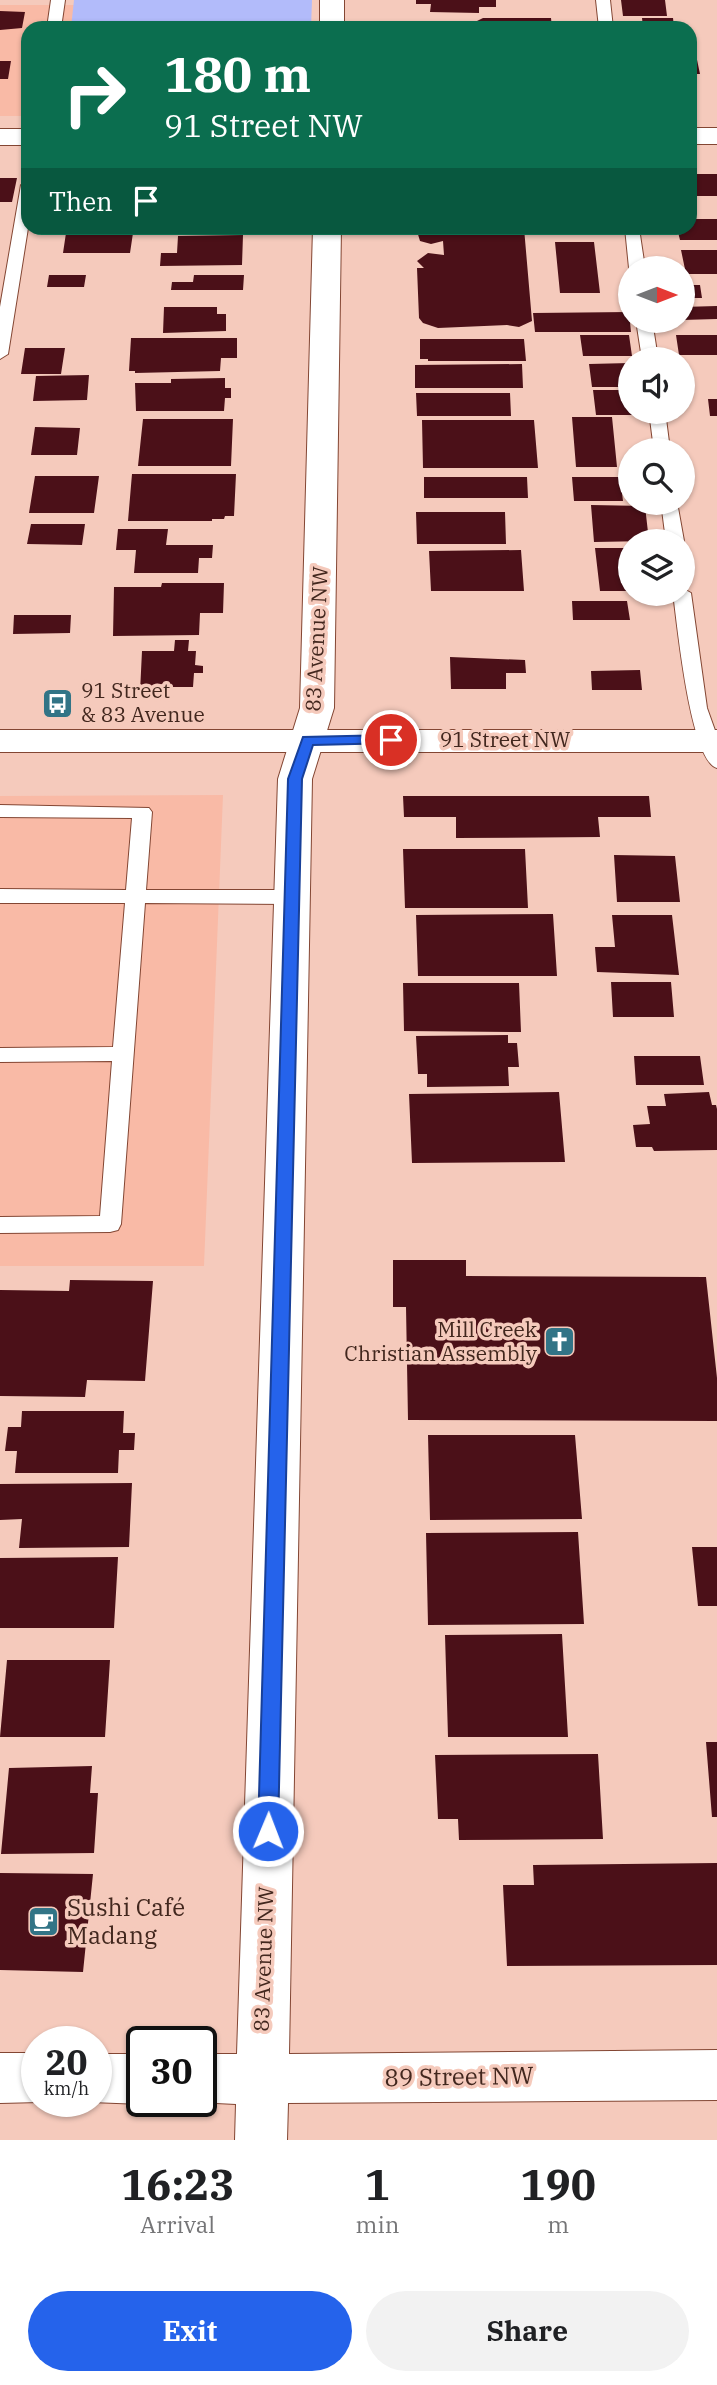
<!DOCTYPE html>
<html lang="en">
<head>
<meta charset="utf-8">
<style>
	body { margin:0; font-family:"IBM Plex Serif",serif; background:#f2f2f2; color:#202124; height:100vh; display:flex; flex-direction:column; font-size:26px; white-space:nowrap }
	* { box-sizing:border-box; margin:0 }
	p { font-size:23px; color:#757577 }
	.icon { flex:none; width:38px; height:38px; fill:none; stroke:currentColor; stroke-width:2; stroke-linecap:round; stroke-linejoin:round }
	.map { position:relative; height:2140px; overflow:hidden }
	.drawer { display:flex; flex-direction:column; background:#fff; flex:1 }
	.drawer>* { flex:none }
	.top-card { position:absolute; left:21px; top:21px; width:676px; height:214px; border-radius:21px; box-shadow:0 2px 5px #0004; background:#0b6e4f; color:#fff; overflow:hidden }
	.needle { width:46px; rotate:90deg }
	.fabs { position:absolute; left:618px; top:256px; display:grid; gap:14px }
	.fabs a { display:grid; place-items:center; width:77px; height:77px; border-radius:50%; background:#fff; box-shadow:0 2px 5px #0004; font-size:35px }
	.speed { position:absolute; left:21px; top:2026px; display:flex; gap:14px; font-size:35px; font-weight:700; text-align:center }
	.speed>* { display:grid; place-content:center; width:91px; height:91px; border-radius:50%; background:#fff; box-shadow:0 2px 5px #0004; line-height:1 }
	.speed small { font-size:18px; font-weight:400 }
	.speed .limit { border:4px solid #111; border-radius:10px; background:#fff; color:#111 }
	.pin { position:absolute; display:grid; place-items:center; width:60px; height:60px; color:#fff; margin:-30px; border:4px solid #fff; border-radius:50%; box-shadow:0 2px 7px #0007 }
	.me { position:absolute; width:77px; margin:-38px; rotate:1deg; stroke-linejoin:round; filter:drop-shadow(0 0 5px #0008) }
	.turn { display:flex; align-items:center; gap:24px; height:147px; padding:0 28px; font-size:32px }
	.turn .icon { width:91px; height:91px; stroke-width:2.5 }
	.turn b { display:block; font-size:49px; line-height:60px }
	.then { display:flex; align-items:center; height:66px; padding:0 28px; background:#0003; gap:14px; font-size:26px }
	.eta { display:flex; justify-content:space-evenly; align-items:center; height:119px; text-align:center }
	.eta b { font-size:42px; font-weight:800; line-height:49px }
	.action { display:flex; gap:14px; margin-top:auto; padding:14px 28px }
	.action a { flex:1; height:80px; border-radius:42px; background:#2563eb; color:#fff; font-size:28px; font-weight:800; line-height:80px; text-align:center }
	.action a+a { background:#f2f2f2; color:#202124 }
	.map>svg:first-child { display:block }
	.built { fill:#f9baa6 }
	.green { fill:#b2bbfa }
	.building { fill:#4b1018 }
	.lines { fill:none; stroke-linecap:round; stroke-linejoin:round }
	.service-casing { stroke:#834633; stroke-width:2 }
	.minor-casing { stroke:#834633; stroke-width:2 }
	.tertiary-casing { stroke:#834633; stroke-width:2 }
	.service { fill:#fff; fill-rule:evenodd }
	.minor { fill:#fff; fill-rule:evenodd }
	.tertiary { fill:#fff; fill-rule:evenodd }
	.route { fill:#2563eb; stroke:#184099; stroke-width:2 }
	.labels { text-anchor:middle; stroke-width:7; stroke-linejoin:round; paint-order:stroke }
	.street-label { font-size:21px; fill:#42271e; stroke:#f5cabc }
	.poi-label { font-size:21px; fill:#42271e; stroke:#f5cabc; text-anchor:start }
	.near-poi-label { font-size:24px; fill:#42271e; stroke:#f5cabc; text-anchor:start }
	.near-street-label { font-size:24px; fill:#42271e; stroke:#f5cabc }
</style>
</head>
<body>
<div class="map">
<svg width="717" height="2140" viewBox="0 0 717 2140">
	<rect width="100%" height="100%" fill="#f5cabc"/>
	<path class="built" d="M0,5h74l-3,23h-43v88h-28z
		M223,795l-19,471h-204v-470z"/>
	<path class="green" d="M74,0h238l-1,28h-240z"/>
	<path class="building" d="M416,0h80v7h-17v6l-49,-1 1,-8h-15z
		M621,0h44l2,16h-44z
		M0,11l25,1 -3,16 -22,2z
		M483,18h68l1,10h-77v-6z
		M642,18h31l1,9h-31z
		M690,55h6l4,19h-10z
		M0,61h11l-3,18h-8z
		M690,174h27v22h-27z
		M0,178h17l-5,24h-12z
		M690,219h27v21h-37l-3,-12h13z
		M416,228h108l8,93 -13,6 -12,-2 -69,3 -15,-5 -4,-5 -2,-50h7l-7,-7 11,-8 16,2 -1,-14 -12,3 -11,-3z
		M66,233h67l-3,20h-67z
		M243,235l-1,30 -82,1 1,-13h16l1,-17z
		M555,242h39l6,51h-40z
		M681,250h36v24h-31z
		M49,275h37l-2,12h-37z
		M194,275h50l-1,15h-72l1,-8h21z
		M682,285h18l2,13h-20z
		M717,306v13l-35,1v-13z
		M164,307h53v7h9v17l-63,2z
		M629,312l2,20h-96l-2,-19z
		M580,335h49l3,21h-49z
		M676,335h41v20h-38z
		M131,338h106v20h-16l-1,13 -85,2v-2h-6z
		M420,339h104l2,22h-98v-2h-8z
		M25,348h40l-4,26h-40z
		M630,363v24h-38l-3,-23z
		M522,364l1,24h-108v-23z
		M89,375l-2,25 -54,1 3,-25z
		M225,378v10h6v10h-6l-1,13h-88l-1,-28h36v-4z
		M593,390h37v21h11v4h-45z
		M416,393h94l1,23h-94z
		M708,399h9v17h-7z
		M572,417h40l5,50h-41z
		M143,419h90l-2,47h-93z
		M422,420h112l4,48h-115z
		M35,427l45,1 -3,27h-46z
		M132,474h104l-2,42h-9l-1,3h-12v2h-84z
		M35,476h64l-5,37h-65z
		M424,477h103l1,21h-104z
		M572,477h48l3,24h-49z
		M591,505l54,1 4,35 -55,1z
		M416,512h89l1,32h-89z
		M31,524h54l-3,21 -55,-1z
		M118,529h50l-2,16h47l-1,13h-13l-1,15h-64l2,-23h-20z
		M595,548h35v43h-30z
		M521,550l3,41h-93l-2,-40z
		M162,583h62l-1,30h-23l-1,22 -86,1 1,-49h47z
		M572,601h55l3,19h-57z
		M14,615h57l-1,18 -57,1z
		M175,640h14l-1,11h8l-1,14 8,1v7h-9l-1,14h-44v5h-9l2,-41h32z
		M450,657l75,3 1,13h-20v16h-55z
		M640,670l2,20h-50l-1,-19z
		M403,796h246l2,21h-53l2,20 -144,1v-21h-52z
		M403,849h122l3,59h-123z
		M614,855l61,1 5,46h-63z
		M553,914l4,62h-139l-2,-61z
		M612,915h60l7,60 -82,-3 -2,-25h20z
		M611,982h60l3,35h-61z
		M403,983h116l2,49 -117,-1z
		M508,1035v8h9l2,24h-11l1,19 -82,1v-13h-9l-2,-38z
		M634,1056h66l4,29h-68z
		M559,1092l6,70 -153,1 -3,-69z
		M709,1092l3,13h4l1,4v41l-63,1 -2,-4h-16l-3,-22 17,-1 -3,-18h19l-2,-12z
		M393,1260h73v16l240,1 11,101v43l-309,-1 -2,-113h-13z
		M70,1280l83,1 -8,100 -58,-1 -2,17 -85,-1v-106l69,1z
		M22,1411h102l-1,22h12l-1,17h-15l-1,23h-103l2,-22h-12l3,-24h13z
		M428,1435h147l7,84 -152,1z
		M132,1483l-3,64 -110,1 3,-29 -22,1v-36z
		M578,1532l6,92 -156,1 -2,-92z
		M692,1547h25v59h-19z
		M118,1557l-4,71h-114v-70z
		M562,1634l6,103h-120l-3,-102z
		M7,1660h103l-5,77h-105z
		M706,1742h11v75h-5z
		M598,1754l5,85 -144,1 -1,-21h-20l-3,-64z
		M92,1766l-2,27h8l-4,60 -93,1 8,-86z
		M717,1863v102l-210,1 -4,-81h31l-1,-20z
		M0,1873l93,1 -10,98 -83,-2z"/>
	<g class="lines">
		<defs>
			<path id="service" d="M51,0h14l-4,28h-14z
				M596,0h14l3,28h-14z
				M28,181v47l-20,126 -8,5v-52l21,-122z
				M625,228h14l6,40h-16z
				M636,320h16l6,39h-16z
				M649,411h16l5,39h-16z
				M661,502h16l7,39 -2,2 -16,-2z
				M682,588l9,5 16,115 10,28v32c-27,-7 -40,-146 -44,-175h9z
				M0,805l149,3 3,4 -6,78h146l7,2 3,5 -3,5 -7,2 -147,-1 -24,321 -3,6 -8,2 -110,1v-16l100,-1 12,-155 -112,1v-14l113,-1 12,-144h-125v-14l126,1 6,-72 -132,-1z"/>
			<path id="minor" d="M320,0h24v28h-24z
				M690,128h27v16h-27z
				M0,129h28v16h-28z
				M313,228h28l-7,480 -22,71 -23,1275 428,-4v50l-429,3 -1,37h-52l1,-36 -40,-2h5v-48h36l41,-1275 22,-71z
				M0,2053h37v49h3l-40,1z
				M96,2054h46v48h5l-5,2 -51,-2h5z"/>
			<path id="tertiary" d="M0,730h717v22h-717z"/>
		</defs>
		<use href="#service" class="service-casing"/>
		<use href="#minor" class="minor-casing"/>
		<use href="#tertiary" class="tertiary-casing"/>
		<use href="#service" class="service"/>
		<use href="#minor" class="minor"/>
		<use href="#tertiary" class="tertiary"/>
	</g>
	<path class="route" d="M391,735l5,2v6l-83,2 -11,34 -24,1052 -3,7 -7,2 -7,-2 -3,-7 30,-1052 15,-42z"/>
	<defs>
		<symbol id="bus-square" viewBox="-11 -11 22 22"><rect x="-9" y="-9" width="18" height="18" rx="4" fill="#327486" stroke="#f5cabc"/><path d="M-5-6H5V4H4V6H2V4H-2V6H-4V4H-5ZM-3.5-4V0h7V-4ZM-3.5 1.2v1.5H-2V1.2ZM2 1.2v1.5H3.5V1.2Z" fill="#fff"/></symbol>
		<symbol id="church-square" viewBox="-11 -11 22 22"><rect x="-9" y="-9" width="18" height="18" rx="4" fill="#327486" stroke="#f5cabc"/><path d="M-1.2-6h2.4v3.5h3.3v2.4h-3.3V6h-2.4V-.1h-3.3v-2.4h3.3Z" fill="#fff"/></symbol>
		<symbol id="cafe-square" viewBox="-11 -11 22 22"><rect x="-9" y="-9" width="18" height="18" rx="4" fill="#327486" stroke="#f5cabc"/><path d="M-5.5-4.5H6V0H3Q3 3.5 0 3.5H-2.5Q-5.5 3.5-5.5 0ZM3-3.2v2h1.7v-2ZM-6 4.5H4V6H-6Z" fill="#fff"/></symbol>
	</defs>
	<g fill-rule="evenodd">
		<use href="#bus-square" x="40" y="686" width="35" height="35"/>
		<use href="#church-square" x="542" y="1324" width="35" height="35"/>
		<use href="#cafe-square" x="26" y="1904" width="35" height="35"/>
	</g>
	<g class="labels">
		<g class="street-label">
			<text transform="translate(317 639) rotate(-87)" y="7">83 Avenue NW</text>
			<text x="505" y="747">91 Street NW</text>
			<text transform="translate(264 1959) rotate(-88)" y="7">83 Avenue NW</text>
		</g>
		<g class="poi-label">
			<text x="81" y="698">91 Street<tspan x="81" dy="24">&amp; 83 Avenue</tspan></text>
			<text x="537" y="1337" text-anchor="end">Mill Creek<tspan x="537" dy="24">Christian Assembly</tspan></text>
		</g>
		<g class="near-poi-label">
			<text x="67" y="1916">Sushi Café<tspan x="67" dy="28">Madang</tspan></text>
		</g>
		<g class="near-street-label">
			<text transform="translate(459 2077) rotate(-1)" y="8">89 Street NW</text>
		</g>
	</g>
</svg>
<div class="fabs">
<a><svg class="needle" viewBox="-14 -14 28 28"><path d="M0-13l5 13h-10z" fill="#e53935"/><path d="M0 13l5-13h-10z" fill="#757577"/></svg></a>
<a><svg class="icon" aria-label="sound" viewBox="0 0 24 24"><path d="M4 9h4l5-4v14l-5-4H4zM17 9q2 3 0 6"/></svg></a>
<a><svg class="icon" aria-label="search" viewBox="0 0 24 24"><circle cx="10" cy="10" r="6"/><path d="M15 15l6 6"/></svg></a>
<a><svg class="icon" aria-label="layers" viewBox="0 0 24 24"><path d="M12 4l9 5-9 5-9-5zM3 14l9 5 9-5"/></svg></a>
</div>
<div class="speed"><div>20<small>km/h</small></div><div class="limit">30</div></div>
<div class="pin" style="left:391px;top:740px;background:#d93025"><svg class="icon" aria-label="arrive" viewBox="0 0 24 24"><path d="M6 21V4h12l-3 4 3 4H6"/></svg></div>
<svg class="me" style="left:268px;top:1831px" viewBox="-20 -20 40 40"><circle r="17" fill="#2563eb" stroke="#fff" stroke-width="3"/><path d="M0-11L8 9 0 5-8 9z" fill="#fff"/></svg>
<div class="top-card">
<div class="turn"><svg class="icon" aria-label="right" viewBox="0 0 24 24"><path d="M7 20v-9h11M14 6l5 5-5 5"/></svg><div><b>180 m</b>91 Street NW</div></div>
<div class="then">Then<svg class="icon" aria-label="arrive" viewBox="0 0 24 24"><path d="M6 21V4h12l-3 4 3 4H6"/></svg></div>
</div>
</div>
<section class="drawer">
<div class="eta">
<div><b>16:23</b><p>Arrival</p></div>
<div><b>1</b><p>min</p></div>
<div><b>190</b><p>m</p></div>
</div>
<div class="action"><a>Exit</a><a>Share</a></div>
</section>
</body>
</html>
